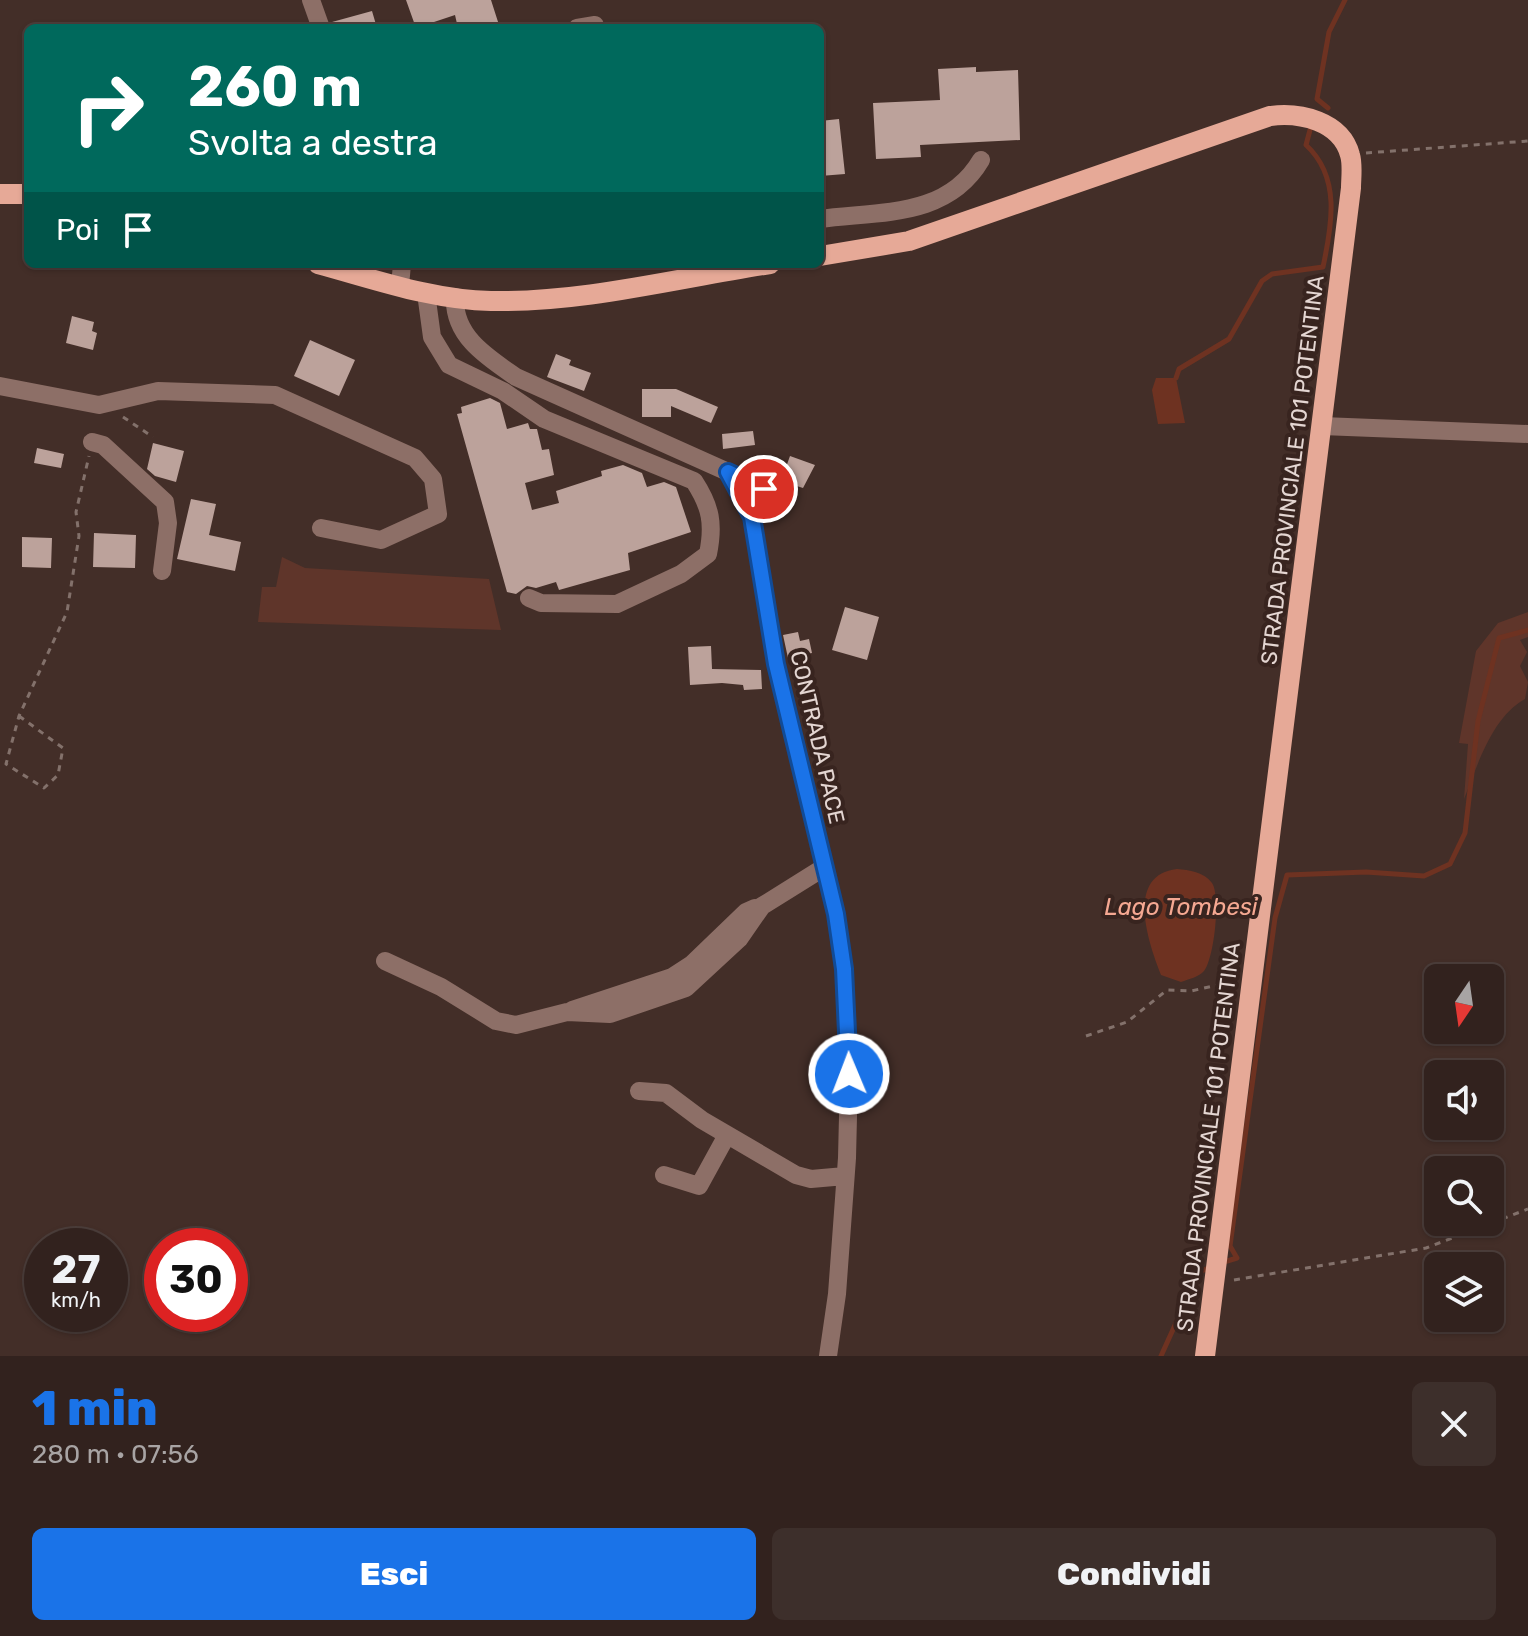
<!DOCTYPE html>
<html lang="it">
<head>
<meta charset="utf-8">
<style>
	body { margin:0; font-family:Rubik,sans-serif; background:#3d2f2b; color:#f1f3f6; height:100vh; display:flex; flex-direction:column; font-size:30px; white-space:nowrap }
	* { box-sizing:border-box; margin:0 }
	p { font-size:26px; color:#a8a4a4 }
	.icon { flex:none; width:44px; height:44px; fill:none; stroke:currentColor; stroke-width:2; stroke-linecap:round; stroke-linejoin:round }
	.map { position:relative; height:1356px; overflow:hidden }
	.details { display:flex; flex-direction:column; background:#32221e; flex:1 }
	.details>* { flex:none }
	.banner { position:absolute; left:24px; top:24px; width:800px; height:244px; border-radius:12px; box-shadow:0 2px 6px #0004,0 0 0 2px #4d3f3c; background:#00695c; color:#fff; overflow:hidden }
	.needle { width:52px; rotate:193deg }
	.buttons { position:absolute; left:1424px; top:964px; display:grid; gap:16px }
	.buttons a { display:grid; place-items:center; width:80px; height:80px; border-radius:12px; background:#32221e; box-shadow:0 2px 6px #0004,0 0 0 2px #4d3f3c; font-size:40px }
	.speed { position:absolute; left:24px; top:1228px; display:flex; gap:16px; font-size:40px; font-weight:700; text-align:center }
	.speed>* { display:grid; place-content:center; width:104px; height:104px; border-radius:50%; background:#32221e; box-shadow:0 2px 6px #0004,0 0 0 2px #4d3f3c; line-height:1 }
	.speed small { font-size:20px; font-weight:400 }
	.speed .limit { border:12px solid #d22; background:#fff; color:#111 }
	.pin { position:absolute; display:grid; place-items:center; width:68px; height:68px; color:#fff; margin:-34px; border:4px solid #fff; border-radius:50%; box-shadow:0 2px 8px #0007 }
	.me { position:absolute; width:88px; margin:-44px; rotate:359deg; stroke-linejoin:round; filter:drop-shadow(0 0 6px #0008) }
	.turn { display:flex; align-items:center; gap:28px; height:168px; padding:0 32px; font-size:36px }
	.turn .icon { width:104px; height:104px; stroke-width:2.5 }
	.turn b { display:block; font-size:56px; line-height:68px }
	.then { display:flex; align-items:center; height:76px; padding:0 32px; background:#0003; gap:16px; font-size:30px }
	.round { display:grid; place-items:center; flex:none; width:84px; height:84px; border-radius:12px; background:#3d2f2b }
	.head { display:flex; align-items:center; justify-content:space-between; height:136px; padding:0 32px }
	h1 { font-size:48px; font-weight:800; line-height:60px; color:#1a73e8 }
	.primary-button { display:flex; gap:16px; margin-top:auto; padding:16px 32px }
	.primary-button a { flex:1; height:92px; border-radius:12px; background:#1a73e8; color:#fff; font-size:32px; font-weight:800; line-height:92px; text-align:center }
	.primary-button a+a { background:#3d2f2b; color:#f1f3f6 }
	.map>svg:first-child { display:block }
	.green { fill:#5f352a }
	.water { fill:#6e3221 }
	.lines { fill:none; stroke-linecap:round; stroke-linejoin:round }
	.stream { stroke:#6e3221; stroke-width:5 }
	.building { fill:#bca29b }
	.path { stroke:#83716b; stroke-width:3; stroke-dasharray:6 6; stroke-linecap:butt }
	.minor { stroke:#8d6f67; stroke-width:18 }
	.major { stroke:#e6a997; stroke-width:20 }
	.route-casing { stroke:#114b97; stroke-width:20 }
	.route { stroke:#1a73e8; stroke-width:14 }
	.labels { text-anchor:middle; stroke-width:8; stroke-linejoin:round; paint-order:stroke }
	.street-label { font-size:22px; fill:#e4d6d2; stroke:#38241f }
	.water-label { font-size:24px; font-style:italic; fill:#f5a892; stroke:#38241f }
</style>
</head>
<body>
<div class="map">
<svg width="1528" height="1356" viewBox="0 0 1528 1356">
	<rect width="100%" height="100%" fill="#432e28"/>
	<path class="green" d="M282,557l23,11 184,11 12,51 -243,-8 4,-35h14z
		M1528,612v25l-8,3 7,12 -7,14 8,16 -3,17c-34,19 -47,66 -61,100l4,-55 -9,-1 17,-92 22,-28z"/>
	<path class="water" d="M1156,378h20l9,45 -27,1 -6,-34z
		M1177,869c12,1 27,3 35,14 9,13 2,76 -8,88 -5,6 -15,8 -23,11l-20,-7c-13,-33 -36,-100 16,-106z"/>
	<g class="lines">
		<path class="stream" d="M1328,108l-11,-9 12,-67 16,-32
			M1176,378l3,-9 50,-30 33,-58 10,-7 51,-7c9,-42 18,-90 -17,-122l4,-15
			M1224,1262l13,-4 -7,-12 45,-328 12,-43 79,-3 58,4 26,-12 15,-31 13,-112 21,-83 29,-8
			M1161,1356l38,-84 12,-5"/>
	</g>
	<path class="building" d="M406,0h85l8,25 -41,3 -3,-13 -39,13z
		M372,11l5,17h-44l-1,-6z
		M976,67v5l42,-2 2,70 -100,5 1,12 -45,2 -3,-56 67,-3 -2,-31z
		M839,119l6,55 -25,2v-55z
		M72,316l22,6 -2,9 5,2 -4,17 -27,-7z
		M310,340l45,20 -16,36 -45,-20z
		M556,354l15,6 -2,5 22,8 -7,18 -37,-14z
		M642,389h34l42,18 -7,16 -40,-17v11h-29z
		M490,398l10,5 7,26 21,-6 2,6h7l5,21 7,-1 5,26 -29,8 7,27 27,-7 -3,-12 46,-15 -1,-5 22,-6 19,8 5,14 17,-5 12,5 15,45 -63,21 2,17 -71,20 -3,-8 -20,6 -9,-2 -11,8 -9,-2 -50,-178 5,-1 -1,-6z
		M753,431l2,14 -32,4 -1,-15z
		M153,443l31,8 -8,31 -21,-6 -8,-7z
		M37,448l27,6 -3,14 -27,-5z
		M790,456l25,9 -12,23 -22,-7z
		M191,499l25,5 -7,31 32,7 -6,29 -58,-12z
		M94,533l42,2 -1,33 -42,-1z
		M22,537l30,1 -1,30 -29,-1z
		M845,607l34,10 -12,43 -35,-10z
		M798,632l2,9 9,-2 3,14 -24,5 -5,-23z
		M711,646l1,23 49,1 1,19 -18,1 -1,-5 -21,-2 -32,2 -2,-38z"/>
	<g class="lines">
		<path class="path" d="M1366,153l162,-12
			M123,417l30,20
			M19,716l44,32 -5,27 -14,13 -38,-24 13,-48 48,-104 12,-76 -3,-24 13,-56
			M1086,1036l41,-14 40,-32 24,1 45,-10
			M1234,1280l192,-32 102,-39"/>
		<path class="minor" d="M311,0l10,28
			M577,28l18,-3
			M820,219c60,-8 127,-1 161,-59
			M400,286l2,-22
			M426,293l6,44 17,28 54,26 41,28 150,62c17,26 20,43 14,73l-27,20 -64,30 -76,-1 -12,-5
			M455,297c-2,39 32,60 61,80l212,95 24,45 24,147 60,250 8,55 5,105 -2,84 -10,136 -9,62
			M0,386l99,19 59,-14 117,4 140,63 18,21 5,35 -57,26 -60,-12
			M1322,426l206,8
			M92,442l11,3 62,57 3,21 -6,48
			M728,472l36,17
			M385,961l56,26 55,34 20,4 51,-13 43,2 76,-26 53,-49 23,-33 61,-38
			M572,1010l100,-33 20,-13 54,-52 9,-4
			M639,1091l27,2 36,27 94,55 15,4 34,-3
			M664,1175l35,11 28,-51"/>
		<path class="major" d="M0,194h28
			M820,256l89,-15 361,-125c30,-4 71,5 80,39 3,10 1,23 1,33l-146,1168
			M318,264c56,15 114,36 173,37 92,2 187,-23 279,-37"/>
	</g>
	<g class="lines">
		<defs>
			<path id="route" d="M764,489l-36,-17 24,45 24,147 60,250 8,55 5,105"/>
		</defs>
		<use href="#route" class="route-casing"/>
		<use href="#route" class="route"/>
	</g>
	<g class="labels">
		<g class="street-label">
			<text transform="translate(1292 470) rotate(-83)" y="8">STRADA PROVINCIALE 101 POTENTINA</text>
			<text transform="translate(818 737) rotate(77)" y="8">CONTRADA PACE</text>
			<text transform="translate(1208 1137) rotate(-83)" y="8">STRADA PROVINCIALE 101 POTENTINA</text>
		</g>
		<g class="water-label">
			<text x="1181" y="915">Lago Tombesi</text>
		</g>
	</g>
</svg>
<div class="buttons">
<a><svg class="needle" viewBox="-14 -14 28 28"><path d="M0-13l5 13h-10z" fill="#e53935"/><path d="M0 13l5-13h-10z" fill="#a8a4a4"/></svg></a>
<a><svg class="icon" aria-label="sound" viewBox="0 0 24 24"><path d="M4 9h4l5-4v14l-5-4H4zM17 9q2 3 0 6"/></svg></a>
<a><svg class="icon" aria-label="search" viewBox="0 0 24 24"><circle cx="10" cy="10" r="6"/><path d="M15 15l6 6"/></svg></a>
<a><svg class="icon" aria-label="layers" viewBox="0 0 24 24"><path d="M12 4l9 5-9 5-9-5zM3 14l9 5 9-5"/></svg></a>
</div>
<div class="speed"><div>27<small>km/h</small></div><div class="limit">30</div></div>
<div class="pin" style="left:764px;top:489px;background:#d93025"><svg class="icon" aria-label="arrive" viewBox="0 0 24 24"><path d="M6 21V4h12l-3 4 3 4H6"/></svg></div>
<svg class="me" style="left:849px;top:1074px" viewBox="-20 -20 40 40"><circle r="17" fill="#1a73e8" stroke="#fff" stroke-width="3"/><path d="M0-11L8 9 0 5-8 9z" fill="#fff"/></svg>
<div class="banner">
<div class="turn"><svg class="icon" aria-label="right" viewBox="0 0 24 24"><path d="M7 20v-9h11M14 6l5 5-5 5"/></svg><div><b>260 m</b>Svolta a destra</div></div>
<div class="then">Poi<svg class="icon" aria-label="arrive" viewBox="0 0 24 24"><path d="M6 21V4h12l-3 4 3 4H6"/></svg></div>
</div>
</div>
<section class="details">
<div class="head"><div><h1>1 min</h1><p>280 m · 07:56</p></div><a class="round"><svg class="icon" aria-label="close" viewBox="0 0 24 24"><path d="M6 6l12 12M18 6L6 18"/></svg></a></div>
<div class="primary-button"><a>Esci</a><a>Condividi</a></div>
</section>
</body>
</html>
